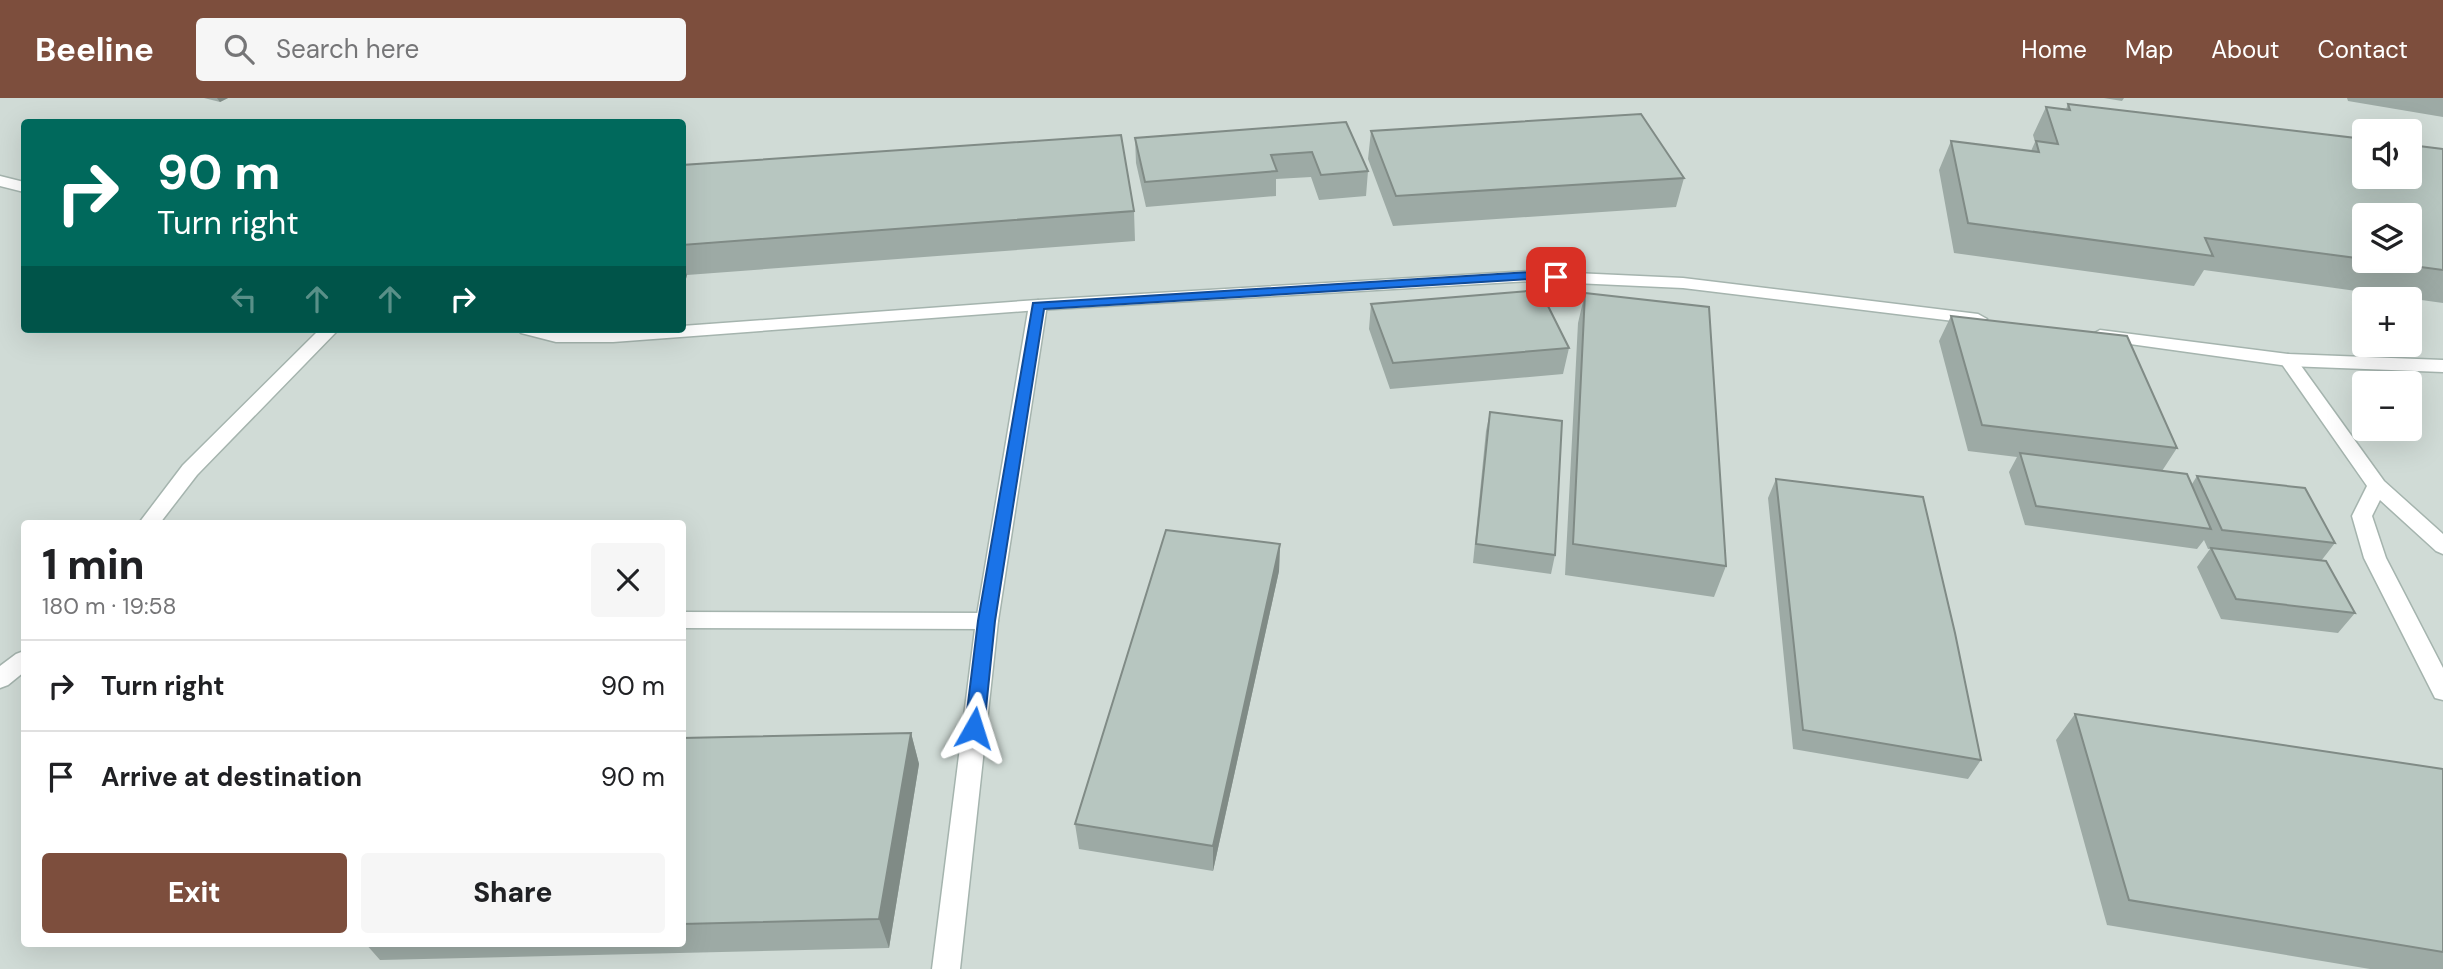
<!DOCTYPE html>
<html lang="en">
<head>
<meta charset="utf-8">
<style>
	body { margin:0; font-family:"DM Sans",sans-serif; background:#f6f6f6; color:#202124; height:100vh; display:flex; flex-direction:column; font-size:26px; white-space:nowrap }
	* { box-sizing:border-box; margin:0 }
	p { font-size:23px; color:#757577 }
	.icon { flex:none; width:38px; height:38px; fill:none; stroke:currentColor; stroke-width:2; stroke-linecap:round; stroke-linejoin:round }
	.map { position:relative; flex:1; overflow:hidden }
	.panel { position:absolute; left:21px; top:422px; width:665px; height:427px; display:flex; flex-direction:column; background:#fff; border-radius:7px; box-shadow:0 7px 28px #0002 }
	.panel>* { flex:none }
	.banner { position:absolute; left:21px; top:21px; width:665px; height:214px; border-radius:7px; box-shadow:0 7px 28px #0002; background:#00695c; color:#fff; overflow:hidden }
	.tools { position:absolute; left:2352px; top:21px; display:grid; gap:14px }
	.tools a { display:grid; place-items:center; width:70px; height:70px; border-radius:7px; background:#fff; box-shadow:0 7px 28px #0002; font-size:35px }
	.pin { position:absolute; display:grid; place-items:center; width:60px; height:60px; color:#fff; margin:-30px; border-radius:14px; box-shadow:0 4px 10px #0006 }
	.me { position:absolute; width:77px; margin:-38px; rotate:6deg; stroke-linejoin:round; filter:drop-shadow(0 0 5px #0008) }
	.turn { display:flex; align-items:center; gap:24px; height:147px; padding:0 21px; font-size:32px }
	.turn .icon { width:91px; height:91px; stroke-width:2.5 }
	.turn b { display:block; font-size:49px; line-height:60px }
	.lanes { display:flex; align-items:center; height:66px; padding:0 21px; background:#0003; justify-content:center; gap:35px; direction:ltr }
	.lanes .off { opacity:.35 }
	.round { display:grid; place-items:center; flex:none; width:74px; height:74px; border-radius:7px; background:#f6f6f6 }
	.head { display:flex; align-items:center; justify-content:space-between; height:119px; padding:0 21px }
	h1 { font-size:42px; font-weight:800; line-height:52px }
	.button { display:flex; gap:14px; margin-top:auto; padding:14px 21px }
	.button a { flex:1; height:80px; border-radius:7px; background:#7d4e3d; color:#fff; font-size:28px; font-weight:800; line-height:80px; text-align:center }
	.button a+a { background:#f6f6f6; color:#202124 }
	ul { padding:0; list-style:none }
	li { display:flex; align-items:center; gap:21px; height:91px; padding:0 21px; border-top:2px solid #e0e0e0 }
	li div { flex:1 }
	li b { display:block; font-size:26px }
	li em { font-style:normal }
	header { display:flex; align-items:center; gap:42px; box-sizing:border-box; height:98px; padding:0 35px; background:#7d4e3d; color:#fff }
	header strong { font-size:33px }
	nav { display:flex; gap:38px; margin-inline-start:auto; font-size:24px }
	.search { width:490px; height:63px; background:#f6f6f6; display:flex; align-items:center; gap:18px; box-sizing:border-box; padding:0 24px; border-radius:7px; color:#757577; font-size:26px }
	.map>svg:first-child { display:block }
	.built { fill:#d0dbd6; fill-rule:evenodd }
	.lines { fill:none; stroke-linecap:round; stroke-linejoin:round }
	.service-casing { stroke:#a5b4ae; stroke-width:3 }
	.minor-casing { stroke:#a5b4ae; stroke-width:3 }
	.tertiary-casing { stroke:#a5b4ae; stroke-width:3 }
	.service { fill:#fff; fill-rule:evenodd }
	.minor { fill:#fff; fill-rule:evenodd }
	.tertiary { fill:#fff; fill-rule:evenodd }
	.wall { fill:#9daaa5; fill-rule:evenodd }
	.shaded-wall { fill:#808b86 }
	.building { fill:#b7c6c0; stroke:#808b86; stroke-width:2 }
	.route { fill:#1a73e8; stroke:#114b97; stroke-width:2 }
</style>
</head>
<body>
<header>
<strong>Beeline</strong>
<div class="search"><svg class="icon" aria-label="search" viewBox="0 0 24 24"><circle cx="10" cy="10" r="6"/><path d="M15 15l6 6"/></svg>Search here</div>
<nav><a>Home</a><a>Map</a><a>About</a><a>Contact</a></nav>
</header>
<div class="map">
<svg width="2443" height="871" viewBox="0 0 2443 871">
	<rect width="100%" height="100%" fill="#e2ece7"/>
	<path class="built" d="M0,0h2443v871h-2443zM24,24h658v207h-658zM2364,33h46v46h-46zM2364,117h46v46h-46zM2364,201h46v46h-46zM2364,285h46v46h-46zM24,425h658v420h-658z"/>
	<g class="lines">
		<defs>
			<path id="service" d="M682,514l305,1 8,2 3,6 -3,6 -8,2 -305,-1z"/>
			<path id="minor" d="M1038,202l9,5 -49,316 -38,348h-28l44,-348 53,-316z
				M320,231h19l-142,146 -37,48h-21l44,-58z
				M2288,256l6,2 90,125 59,53v20l-7,-3 -56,-51 -8,16 14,42 57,110v32l-8,-2 -71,-140 -12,-42 15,-30 -88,-126z
				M24,553v21l-16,13 -8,3v-22l16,-12z"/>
			<path id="tertiary" d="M0,78l24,6v10l-24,-6z
				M1531,173l152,7 295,36 9,5 -9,5 -295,-36 -152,-7 -493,29 -425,32h-57l-35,-9 -3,-4 39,3 125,-3v-3l356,-26z
				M2100,232l188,24 155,6v12l-155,-6 -194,-27 -3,-4z"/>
		</defs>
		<use href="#service" class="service-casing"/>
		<use href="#minor" class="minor-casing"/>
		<use href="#tertiary" class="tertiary-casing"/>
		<use href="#service" class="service"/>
		<use href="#minor" class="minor"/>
		<use href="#tertiary" class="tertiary"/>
	</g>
	<path class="wall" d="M204,0h24l-8,4z
		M2104,0h20l-2,3z
		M2347,0h96v19l-95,-16z
		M2068,6l375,45v154l-239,-33 -10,16 -240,-33 -15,-83 12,-29 80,10 4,-9 -2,-7 13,-28 20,2zM2364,117l46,46h-46z
		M1346,24l22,49 -2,25 -47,4 -8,-23 -35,2v17l-130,11 -10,-44 -1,-25z
		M1371,33l313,47 -8,29 -283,19 -25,-67z
		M682,67l452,46 1,30 -448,34 -5,18z
		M1585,195l141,273 -12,31 -149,-22 13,-252z
		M1371,206l198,44 -6,26 -173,15 -21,-60z
		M1951,218l226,132 -15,23 30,13 5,-8 138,67 -14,18 34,52 -17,20 -117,-14 -24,-52 13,-18h-2l-4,-9 -7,9 -172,-24 -16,-53 8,-15 -49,-6 -29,-110z
		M1490,314l65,143 -4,19 -78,-11 13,-132z
		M1776,381l205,281 -13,19 -175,-30 -25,-251z
		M1280,446l-1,27 -66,300 -134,-22 -4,-25z
		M2075,616l368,55v200h-73l-263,-44 -51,-185z
		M911,635l8,31 -30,184 -509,12 -15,-17h317v-205z"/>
	<path class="shaded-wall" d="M217,0h11l-8,4z
		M682,164l5,13 -5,18z
		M1280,446l-1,27 -66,300v-25z
		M911,635l8,31 -30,184 -10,-29z"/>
	<path class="building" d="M2068,6l296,35v38h46v-32l33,4v121l-67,-9h34v-46h-46v44l-159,-21 8,18 -245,-33 -17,-82 88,11 -3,-11 22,3 -12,-37 24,3z
		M1641,16l43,64 -288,18 -25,-65z
		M1346,24l22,49 -47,4 -9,-23 -41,3 6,16 -132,11 -10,-44z
		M1121,37l13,76 -452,34v-80z
		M1540,192l29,58 -176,15 -22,-59z
		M1585,195l124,14 17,259 -153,-22z
		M1951,218l176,20 50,112 -195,-23z
		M1490,314l72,9 -7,134 -79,-11z
		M2020,355l167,21 24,55 -175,-23z
		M2197,378l108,12 30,55 -113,-13z
		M1776,381l147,18 32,136 26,127 -178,-30z
		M1166,432l114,14 -67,302 -138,-22z
		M2211,450l115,13 29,52 -119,-14z
		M2075,616l368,55v183l-314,-52z
		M911,635l-32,186 -197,5v-186z"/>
	<path class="route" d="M1531,174l25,1 7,4 -7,4 -25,-2 -487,30 -49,312 -11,107 -3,6 -7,2 -6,-2 -3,-6 13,-107 55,-318z"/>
</svg>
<div class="tools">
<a><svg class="icon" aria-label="sound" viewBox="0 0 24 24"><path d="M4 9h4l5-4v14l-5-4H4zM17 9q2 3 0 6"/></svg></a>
<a><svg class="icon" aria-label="layers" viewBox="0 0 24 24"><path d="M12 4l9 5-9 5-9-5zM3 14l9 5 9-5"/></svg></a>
<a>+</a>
<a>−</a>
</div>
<div class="pin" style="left:1556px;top:179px;background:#d93025"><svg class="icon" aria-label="arrive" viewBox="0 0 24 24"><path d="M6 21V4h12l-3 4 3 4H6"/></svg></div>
<svg class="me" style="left:974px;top:630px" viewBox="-20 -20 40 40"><path d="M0-17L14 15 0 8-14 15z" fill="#1a73e8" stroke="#fff" stroke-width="4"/></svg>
<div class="banner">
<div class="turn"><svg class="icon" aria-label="right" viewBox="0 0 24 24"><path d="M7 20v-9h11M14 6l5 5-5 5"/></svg><div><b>90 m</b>Turn right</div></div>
<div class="lanes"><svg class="icon off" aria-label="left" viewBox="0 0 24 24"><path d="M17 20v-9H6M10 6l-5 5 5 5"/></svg><svg class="icon off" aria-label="ahead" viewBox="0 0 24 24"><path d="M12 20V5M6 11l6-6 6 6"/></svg><svg class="icon off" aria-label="ahead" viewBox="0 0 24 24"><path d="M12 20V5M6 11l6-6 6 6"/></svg><svg class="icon" aria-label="right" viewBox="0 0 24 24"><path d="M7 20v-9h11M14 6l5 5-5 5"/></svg></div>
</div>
<section class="panel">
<div class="head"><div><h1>1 min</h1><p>180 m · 19:58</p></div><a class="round"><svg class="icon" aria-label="close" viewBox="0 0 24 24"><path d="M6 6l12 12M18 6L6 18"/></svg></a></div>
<ul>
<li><svg class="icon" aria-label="right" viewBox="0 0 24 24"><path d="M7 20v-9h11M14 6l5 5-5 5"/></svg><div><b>Turn right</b></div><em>90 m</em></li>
<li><svg class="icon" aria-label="arrive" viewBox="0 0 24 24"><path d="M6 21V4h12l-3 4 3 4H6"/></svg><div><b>Arrive at destination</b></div><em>90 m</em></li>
</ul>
<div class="button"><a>Exit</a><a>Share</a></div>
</section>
</div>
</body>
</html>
